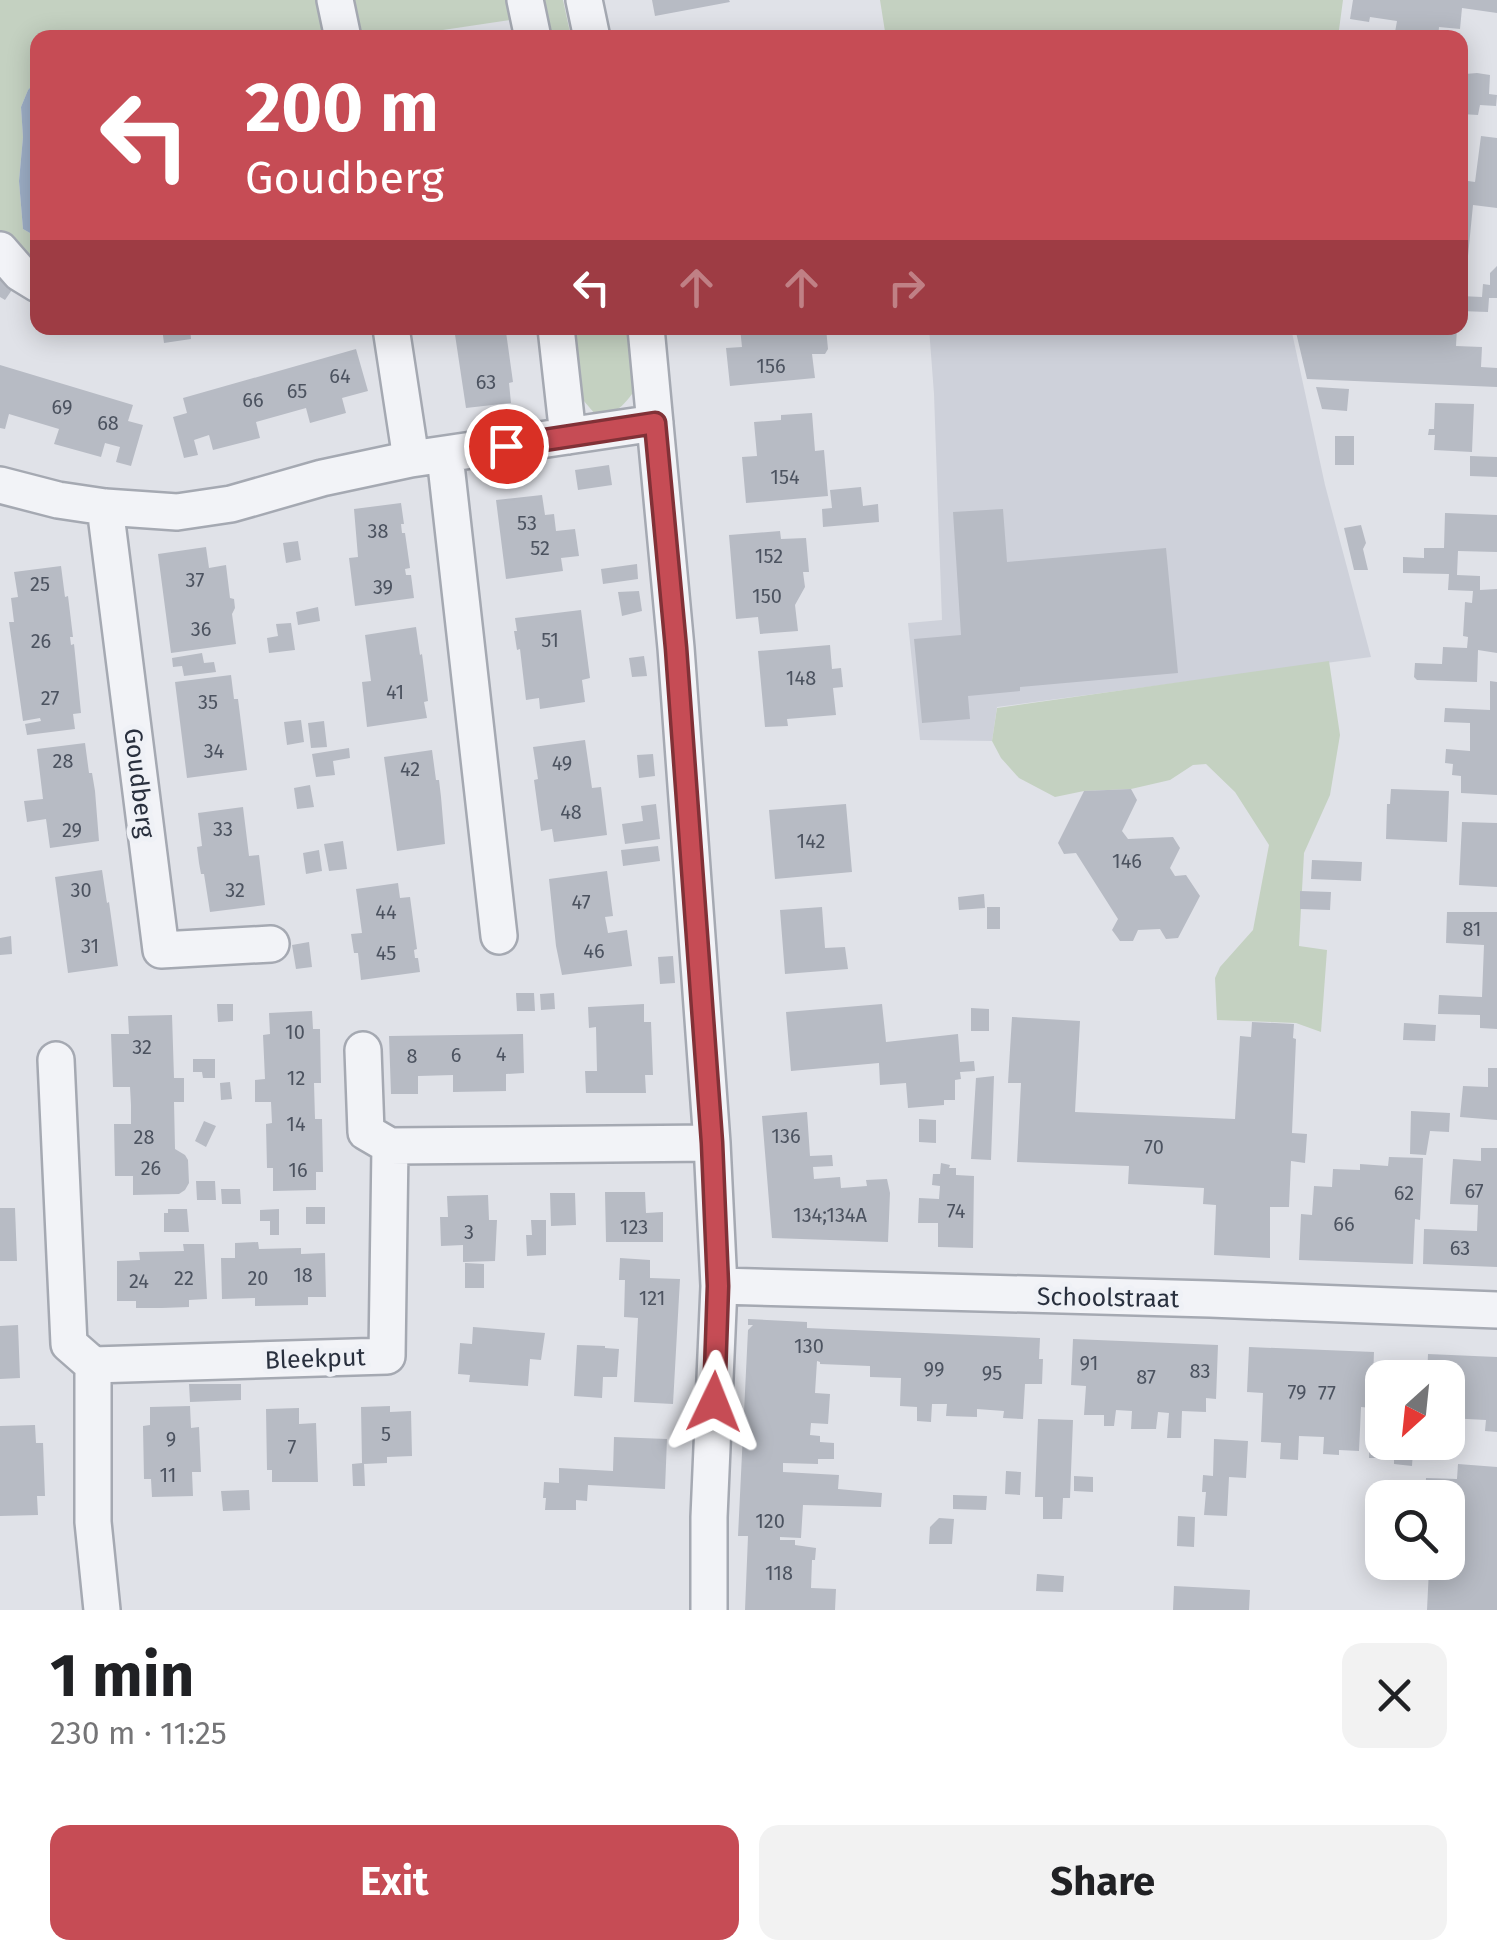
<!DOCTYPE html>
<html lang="en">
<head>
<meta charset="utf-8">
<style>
	body { margin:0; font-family:"Fira Sans",sans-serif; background:#f2f2f2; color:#202124; height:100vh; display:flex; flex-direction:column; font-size:38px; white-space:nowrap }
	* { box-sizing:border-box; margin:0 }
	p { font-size:32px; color:#757577 }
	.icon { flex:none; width:55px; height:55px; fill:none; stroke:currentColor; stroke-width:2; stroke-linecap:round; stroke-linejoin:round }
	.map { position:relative; height:1610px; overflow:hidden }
	.drawer { display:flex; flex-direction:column; background:#fff; flex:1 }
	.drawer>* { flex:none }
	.hud { position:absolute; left:30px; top:30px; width:1438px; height:305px; border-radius:20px; box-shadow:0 5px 25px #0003; background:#c64c55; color:#fff; overflow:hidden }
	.needle { width:65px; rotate:207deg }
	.tools { position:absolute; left:1365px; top:1360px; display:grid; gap:20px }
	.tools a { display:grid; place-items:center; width:100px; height:100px; border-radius:20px; background:#fff; box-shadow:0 5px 25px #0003; font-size:50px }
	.pin { position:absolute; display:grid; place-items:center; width:85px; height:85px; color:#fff; margin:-42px; border:5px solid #fff; border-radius:50%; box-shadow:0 2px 10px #0007 }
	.me { position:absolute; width:110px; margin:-55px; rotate:2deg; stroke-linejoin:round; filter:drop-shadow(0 0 8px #0008) }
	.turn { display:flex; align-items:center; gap:35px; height:210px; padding:0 50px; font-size:45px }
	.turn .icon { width:130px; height:130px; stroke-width:2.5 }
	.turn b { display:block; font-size:70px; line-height:85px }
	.lanes { display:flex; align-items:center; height:95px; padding:0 50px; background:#0003; justify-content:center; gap:50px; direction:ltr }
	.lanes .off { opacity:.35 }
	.round { display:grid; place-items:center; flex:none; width:105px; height:105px; border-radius:20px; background:#f2f2f2 }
	.head { display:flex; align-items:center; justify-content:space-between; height:170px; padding:0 50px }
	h1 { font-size:60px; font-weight:700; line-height:75px }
	.cta { display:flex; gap:20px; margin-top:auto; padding:20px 50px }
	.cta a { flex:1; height:115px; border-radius:20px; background:#c64c55; color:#fff; font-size:40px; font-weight:700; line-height:115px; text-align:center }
	.cta a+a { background:#f2f2f2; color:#202124 }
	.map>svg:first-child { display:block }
	.built { fill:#ced1da }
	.green { fill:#c4d1c1 }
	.water { fill:#9daec6 }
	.building { fill:#b7bbc4 }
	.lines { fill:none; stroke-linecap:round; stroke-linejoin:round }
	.minor-casing { stroke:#a5a9b2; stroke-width:40 }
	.minor { stroke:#f2f3f7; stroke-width:35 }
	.route-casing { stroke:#813137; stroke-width:25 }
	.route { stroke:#c64c55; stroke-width:18 }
	.labels { text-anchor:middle; stroke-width:10; stroke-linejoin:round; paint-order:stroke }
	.number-label { font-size:20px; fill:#4c5360 }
	.street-label { font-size:25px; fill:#29303e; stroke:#eff1f6 }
</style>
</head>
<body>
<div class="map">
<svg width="1497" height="1610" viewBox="0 0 1497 1610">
	<rect width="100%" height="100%" fill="#e0e2e8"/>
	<path class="built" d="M929,328h362l34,157 46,172 -374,50 -5,34 -72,-1 -12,-117 34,-3 -8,-226z"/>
	<path class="green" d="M0,0h325l7,37 -294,1 -1,42 -9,10 -7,17 2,30 -4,44 4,48 14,8v32l-37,-35z
		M348,0h158l4,20 -114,17h-41z
		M539,0h24l8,37h-24z
		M880,0h463l-5,37 -452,1z
		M569,328h60l6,62c-12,16 -19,26 -40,24l-17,-20z
		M1329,661l11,74 -10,60 -26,58 -5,93 28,4 -6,82 -25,-9 -79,-3 -2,-42 5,-11 33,-37 16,-85 -34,-53 -29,-28 -13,1 -23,15 -39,9 -47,2 -29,6 -36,-19 -18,-20 -9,-17 5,-33z"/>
	<path class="water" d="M37,80v157l-14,-8 -4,-48 4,-44 -2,-30 7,-17z"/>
	<path class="building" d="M652,0h77l1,2 -75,14z
		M1353,0h144v13l-35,-5 -2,21 -21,-2 -1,11h-44l3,-17 -27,-4 -1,5 -19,-3z
		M1477,73l13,2 -1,19 8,1 -1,11 -16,-1 -2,10 -17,-1 4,-40z
		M1481,136l16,2v70l-24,-3 -5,51h-8v-58l5,1 3,-18 7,1z
		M1497,266v32h-8l-1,14 -28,-1v-15l22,1 1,-13 7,1v-12z
		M0,276l16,8 -11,16 -5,-3z
		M162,328h28l1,11 -27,4z
		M454,328h47l1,5 4,-1 7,50 -4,1 2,20 -45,5z
		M740,328h86l2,21 -3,5h-13l3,24 -85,8 -4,-38 16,-1z
		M1295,328h162l-1,18 26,1 -1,20 16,1v19l-190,-8z
		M356,349l12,42 -26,7 4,15 -36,10 -4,-15 -50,14 4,16 -47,12 -4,-15 -15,5 4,15 -14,3 -11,-41 14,-4 -4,-15z
		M0,365l133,40 -5,16 15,4 -12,41 -15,-4 4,-15 -15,-4 -4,14 -47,-13 5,-15 -50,-15 -4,15 -5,-1z
		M1316,387l33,2 -2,22 -25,-2z
		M1435,403l39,1 -2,48 -38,-2 1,-15h-7l1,-6h5z
		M812,413l3,38 9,-1 4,46 -82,7 -4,-46 15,-1 -3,-34 27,-2v-5z
		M1335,436h19v29h-19z
		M1470,456l27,1v20l-27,-1z
		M609,465l3,20 -34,5 -3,-20z
		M861,487l2,19 15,-2 1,18 -56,5 -1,-18 10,-1 -2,-18z
		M542,495l3,20 9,-1 2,17 19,-2 4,27 -18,2 2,13 -57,8 -10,-79z
		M401,503l3,21h-3l1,9h3l5,35 -5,1 1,6h5l3,23 -59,8 -6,-48 9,-1 -4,-48z
		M1003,509l4,53 159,-14 12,125 -158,14v4l-52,5 2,23 -48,4 -8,-84 47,-4 -8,-123z
		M1445,513l52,2v37l-39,-1 -1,24 23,1v14l17,-1v64l-19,-3 -1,32 -60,-2 -3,-3 1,-14 27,1 1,-17 24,1 1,-11 -5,-1 2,-34 7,1 1,-12 -25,-1 1,-16 -46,-1v-16l21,1v-10h20z
		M1361,525l5,18 -3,6 5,21h-14l-10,-42z
		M780,531l1,8 25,-1 3,34h-6l2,15 -10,18 3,26 -38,3 -2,-17 -22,2 -7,-84z
		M298,541l3,19 -15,3 -3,-20z
		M206,547l3,21 17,-3 4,33 4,1 1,9 -3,6 4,30 -65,9 -13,-99z
		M637,564l1,15 -35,5 -2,-15z
		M61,566l4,31 3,-1 5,41h-3l1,8 3,-1 7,69 -8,1 2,15 -48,6 -2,-11 16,-3 -1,-3 -17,3 -14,-99h5l-3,-24 7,-1 -4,-25z
		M639,591l3,20 -20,5 -4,-24z
		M318,607l2,14 -22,4 -2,-13z
		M581,610l9,68 -8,2 3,22 -45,7 -1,-11 -13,2 -6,-51 -3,1 -3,-19h3l-2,-13z
		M291,623l4,27 -26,3 -2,-15 11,-2 -2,-12z
		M416,627l4,28 2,-1 6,47 -4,1 3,16 -60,9 -5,-45 9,-1 -6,-46z
		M830,645l2,24 9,-1 2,19 -10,1 3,27 -49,4 1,7 -23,1 -7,-76z
		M202,653l2,10 10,-1 2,10 -32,4 -2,-10 -9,1 -1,-9z
		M644,656l3,20 -15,1 -3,-19z
		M231,675l3,24h4l9,71 -60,8 -12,-96z
		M1490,681l7,1v113l-36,-2v-17l-9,-1 1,-11 -8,-1 1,-14 24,2v-28l-26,-1 1,-14 45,2z
		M301,720l3,22 -17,3 -3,-23z
		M324,721l3,26 -16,1 -3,-25z
		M585,740l7,48 9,-1 6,48 -53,7 -2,-13 -11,2 -7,-51 4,-1 -5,-32z
		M85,743l4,30h3l3,18 4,50 -49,7 -4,-29 -19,3 -3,-21 19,-2 -6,-50z
		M349,748l1,10 -17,3 2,14 -19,2 -4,-23z
		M432,750l4,30h3l2,17 4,47 -48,7 -13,-94z
		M653,754l2,22 -16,2 -2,-23z
		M310,785l4,22 -17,2 -3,-21z
		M1131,789l6,11 -15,31 6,8 45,-2 7,11 -10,20 5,8 11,-1 14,21 -22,42 -12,1 -6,-10 -22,1 -5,11h-13l-8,-11 6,-11 -42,-66 -12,1 -6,-11 26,-52z
		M1391,789l58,2 -2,51 -61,-3 1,-35h3z
		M656,804l4,35 -35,5 -3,-20 21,-3 -2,-15z
		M846,804l6,68 -77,7 -6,-69z
		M243,807l6,49 10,-1 6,50 -55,7 -6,-38h-3l-2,-11 -2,-16 5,-1 -4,-33z
		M1462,822l35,1v64l-38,-2z
		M343,841l4,28 -18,2 -5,-27z
		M658,846l2,15 -37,5 -2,-16z
		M319,850l3,21 -16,3 -3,-21z
		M1312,860l50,2 -1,19 -50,-2z
		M102,870l5,33 2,-1 9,64 -50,7 -13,-96z
		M607,871l6,45 -8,1 3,16 19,-3 5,36 -70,9 -6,-29 -7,-67z
		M398,883l2,15 10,-1 7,52 -3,1 1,8h3l2,14 -59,8 -3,-27h-4l-3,-19 11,-1 -6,-44z
		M1300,891l31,1 -1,18 -30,-1z
		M984,894l1,14 -26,2 -1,-13z
		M822,907l3,41 20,-1 3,22 -63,5 -5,-64z
		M987,907h13v22h-13z
		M1447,912h50v117l-17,-1v-13l-42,-1 1,-19 43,2 2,-52 -38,-2z
		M11,936l1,18 -12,1v-17z
		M309,942l3,25 -16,2 -4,-24z
		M673,956l2,27 -15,1 -2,-27z
		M516,993h18l1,18h-18z
		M554,993l1,16 -14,1 -1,-16z
		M217,1004h16v17l-15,1z
		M644,1004v18h7l2,53h-8l1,18h-60l-1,-22h12l-1,-44 -7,1 -1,-21z
		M882,1004l4,38 72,-8 2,28 14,-1 1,10 -15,1 1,7 -6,1v20h-11v5l-36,3 -2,-25 -26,2 -1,-22 -88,8 -5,-59z
		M971,1008l18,1v22h-18z
		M312,1011l1,18h7l1,54h-7l1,36h7l1,53h-7v18l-43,1v-23h-6l-1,-44 6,-1 -1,-21h-16v-22l10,-1 -2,-44 7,-1 -1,-21z
		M172,1015l2,63h10v24h-10l1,47 10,6 3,5 1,23 -4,7 -6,4 -46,1v-19h-18l-1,-52h17v-19l-1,-18h-17l-2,-53h18l-1,-18z
		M1012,1017l68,4 -5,91 160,7 5,-83 11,1 1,-15 42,2 -1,14 3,1 -4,94 15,1 -2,29 -14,-2 -2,46h-19v51l-56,-3 2,-50 -13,-1 1,-16 -76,-4 1,-18 -112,-4 4,-79h-13z
		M1404,1023l32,2 -1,16 -32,-1z
		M523,1034l1,39 -18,1v17l-53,1v-17l-35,1v18h-27l-2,-58z
		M193,1059h22v19h-12l-1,-6h-9z
		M1488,1068h9v52l-37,-3 3,-31 25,1z
		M994,1076l-3,84 -20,-1 5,-81z
		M230,1082l2,17 -11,1 -1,-17z
		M1411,1111l39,2 -1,19 -19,-1 -4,24 -16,-1z
		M807,1112l3,44 22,-1 1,11 -20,1 1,12 26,-2 1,11 26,-2 -1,-6 21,-1 3,14 -2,49 -116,-4 -10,-122z
		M919,1119l17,1v23l-17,-1z
		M204,1121l12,5 -10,21 -11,-6z
		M1481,1148h16v119l-74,-3 1,-35 53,2 1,-26 -28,-1 3,-45 28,2z
		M1389,1157l34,1 -3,62 -5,-1 -2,45 -114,-4 2,-46 11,1 2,-29 18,1 1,-18 27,1v-6l28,2z
		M941,1163l9,2 -1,3h7v7l18,1 -1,72 -35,-1v-24h-20l1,-25 20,1 1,-13 -8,-1 1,-11h7z
		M196,1181h19l1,19h-19z
		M221,1189h19l1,15h-19z
		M605,1192h40l1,21 17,-1v30h-57z
		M550,1193h25l1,32 -25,1z
		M488,1195l1,25h8l-2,41 -32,1v-17l-22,1 -1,-29h8l-1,-21z
		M306,1207h19v17h-19z
		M0,1208h15l2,53h-17z
		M168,1209h19l2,23h-25v-19h4z
		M279,1209v26h-9v-14h-10v-11z
		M531,1220h15v35l-19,1 -1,-21h6z
		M258,1242l1,7 42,-1v6l24,-1 1,44h-18v8l-53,1v-8l-33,1 -1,-41h14v-15z
		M183,1244h21l3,55 -18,1v7l-27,1h-26v-7h-19v-40l23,-1 -1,-8 45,-1z
		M620,1258l30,2v18l30,1 -7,125 -39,-2 4,-84 -14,-1 1,-37h-6z
		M465,1263l19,1v24h-19z
		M748,1319l59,3v6l233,10 -1,21h4l-1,25h-17l-2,35 -20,-1 1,-7 -27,-2v8l-31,-1 1,-12h-15l-1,18 -14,-1v-14l-17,-1 1,-28 -31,-1v-11l-50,-2v-2l-3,-1 -2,32 15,1 -2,30 -17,-1 -1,12 10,1v6l14,1v16h-16v5l-35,-1v9l56,3 -1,14 44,4 -1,14 -78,-2 -2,33 -21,-1v3h15v5l21,3 -1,12h-3l-1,28 25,1 -1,21h-90l3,-74h-10l10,-206 5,-5h-5z
		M18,1325l2,53 -20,1v-53z
		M473,1327l72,6 -4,27 -11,-1 -2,27 -59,-4 1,-7 -12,-1 2,-31 12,1z
		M1073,1339l145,6 -2,54 -10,-1v14l-24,-1 -1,27h-14l2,-25 -11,-1 -2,17h-25l1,-18 -16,-1 -2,16h-10v-11h-20l2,-29 -15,-1z
		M577,1345l28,1v2l14,1 -2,28h-14l-1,21 -28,-2z
		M1249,1347l125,5 -2,56 -11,-1 -2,44 -20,-1v5l-16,-1 1,-17 -25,-1 -1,24 -18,-1 1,-16 -20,-1 2,-49 -16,-1z
		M1428,1354l69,3v75l-12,-1 1,-11 -38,-2v-40h-21z
		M189,1384h52v16l-51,2z
		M190,1406l1,22 8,-1 2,45h-9l1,24 -41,1 -1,-18h-7l-1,-53 7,-1v-18z
		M390,1406v6l21,-1 1,45 -25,1v6l-23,1 1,22h-12l-1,-22 10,-1 -1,-56z
		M299,1408v16l17,-1 2,59h-46v-12h-5l-1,-61z
		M1038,1419l35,1 -3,78h-7l-1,21h-19v-22h-8z
		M35,1425l1,18h7l2,53h-8l1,19 -38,1v-90z
		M1370,1425h12v17h8l-1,16h-20z
		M614,1437l53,2 -2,50 -77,-4 -1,16 -11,-1v10h-31l1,-12h-3l1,-16 15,1v-15l54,3z
		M1214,1439l34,2 -2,37 -17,-1 -2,39 -23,-1 2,-23h-4l1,-17 10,1z
		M1394,1450l19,1 -1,15 -18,-2z
		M1458,1464l39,3v143h-70l2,-41 -34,-1v-6h53v-64h-23l1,-20 31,1z
		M1006,1471l15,1 -1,23 -15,-1z
		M1074,1476l19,1v15l-19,-1z
		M249,1490l1,20 -27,1 -2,-20z
		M953,1495l34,1 -1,14 -33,-1z
		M1178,1516l17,1 -1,30 -17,-1z
		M939,1518l15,1 -2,25h-23l1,-17z
		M1367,1522l15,1v18l-16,-1z
		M1037,1574l27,2 -1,16 -27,-1z
		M1174,1586l76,4 -1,20h-76z"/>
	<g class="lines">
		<defs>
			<path id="minor" d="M335,0l8,38
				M525,0l8,38
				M584,0l8,38
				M0,250l20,23 18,11
				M391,328l20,131
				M556,328l12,108
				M646,328l30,320 36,495 7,143 -10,231v93
				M445,456l54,480
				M0,485l58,15 47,7 72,5 54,-8 91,-26 89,-19 244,-36
				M105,507l56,443 110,-6
				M363,1050l3,82 24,14
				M56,1060l13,284 24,21 294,-9 3,-210 322,-3
				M719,1286l491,13 287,11
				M93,1365v157l9,88"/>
		</defs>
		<use href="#minor" class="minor-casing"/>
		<use href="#minor" class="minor"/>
	</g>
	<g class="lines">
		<defs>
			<path id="route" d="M506,446l149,-23 21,225 36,495 6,143 -4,116"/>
		</defs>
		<use href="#route" class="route-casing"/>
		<use href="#route" class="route"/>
	</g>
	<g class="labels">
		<g class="number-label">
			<text x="771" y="373">156</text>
			<text x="340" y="383">64</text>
			<text x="486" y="389">63</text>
			<text x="297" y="398">65</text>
			<text x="253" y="407">66</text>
			<text x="62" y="414">69</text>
			<text x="108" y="430">68</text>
			<text x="785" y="484">154</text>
			<text x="527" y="530">53</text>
			<text x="378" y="538">38</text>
			<text x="540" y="555">52</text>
			<text x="769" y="563">152</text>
			<text x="195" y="587">37</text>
			<text x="40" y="591">25</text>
			<text x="383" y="594">39</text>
			<text x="767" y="603">150</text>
			<text x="201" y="636">36</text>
			<text x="550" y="647">51</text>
			<text x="41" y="648">26</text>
			<text x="801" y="685">148</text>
			<text x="395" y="699">41</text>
			<text x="50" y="705">27</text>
			<text x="208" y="709">35</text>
			<text x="214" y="758">34</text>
			<text x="63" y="768">28</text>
			<text x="562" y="770">49</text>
			<text x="410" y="776">42</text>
			<text x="571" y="819">48</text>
			<text x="223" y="836">33</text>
			<text x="72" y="837">29</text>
			<text x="811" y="848">142</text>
			<text x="1127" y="868">146</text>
			<text x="81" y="897">30</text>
			<text x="235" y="897">32</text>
			<text x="581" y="909">47</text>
			<text x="386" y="919">44</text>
			<text x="1472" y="936">81</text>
			<text x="90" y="953">31</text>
			<text x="594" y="958">46</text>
			<text x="386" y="960">45</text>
			<text x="295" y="1039">10</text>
			<text x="142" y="1054">32</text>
			<text x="501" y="1061">4</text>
			<text x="456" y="1062">6</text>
			<text x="412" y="1063">8</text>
			<text x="296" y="1085">12</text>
			<text x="296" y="1131">14</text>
			<text x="786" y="1143">136</text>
			<text x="144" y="1144">28</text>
			<text x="1154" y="1154">70</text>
			<text x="151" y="1175">26</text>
			<text x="298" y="1177">16</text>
			<text x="1474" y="1198">67</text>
			<text x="1404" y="1200">62</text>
			<text x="956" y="1218">74</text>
			<text x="830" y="1222">134;134A</text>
			<text x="1344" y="1231">66</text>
			<text x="634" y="1234">123</text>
			<text x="469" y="1239">3</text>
			<text x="1460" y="1255">63</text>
			<text x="303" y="1282">18</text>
			<text x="184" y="1285">22</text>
			<text x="258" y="1285">20</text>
			<text x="139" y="1288">24</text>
			<text x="652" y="1305">121</text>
			<text x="809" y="1353">130</text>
			<text x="1089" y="1370">91</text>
			<text x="934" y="1376">99</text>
			<text x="1200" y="1378">83</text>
			<text x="992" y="1380">95</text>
			<text x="1146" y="1384">87</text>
			<text x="1297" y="1399">79</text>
			<text x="1327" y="1400">77</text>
			<text x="386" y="1441">5</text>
			<text x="171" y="1446">9</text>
			<text x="292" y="1454">7</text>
			<text x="168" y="1482">11</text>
			<text x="770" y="1528">120</text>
			<text x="779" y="1580">118</text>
		</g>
		<g class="street-label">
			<text transform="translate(140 783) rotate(83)" y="9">Goudberg</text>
			<text transform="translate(1108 1297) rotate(1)" y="9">Schoolstraat</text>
			<text transform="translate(315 1358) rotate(-2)" y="9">Bleekput</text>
		</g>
	</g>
</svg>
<div class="tools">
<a><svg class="needle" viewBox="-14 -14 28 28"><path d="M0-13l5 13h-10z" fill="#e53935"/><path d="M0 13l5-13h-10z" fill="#757577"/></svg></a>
<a><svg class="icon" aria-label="search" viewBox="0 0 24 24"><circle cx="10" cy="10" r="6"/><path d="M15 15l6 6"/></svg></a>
</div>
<div class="pin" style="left:506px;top:446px;background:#d93025"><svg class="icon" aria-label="arrive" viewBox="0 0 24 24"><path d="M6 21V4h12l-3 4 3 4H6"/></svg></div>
<svg class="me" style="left:714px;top:1402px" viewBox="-20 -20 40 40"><path d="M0-17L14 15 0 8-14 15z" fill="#c64c55" stroke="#fff" stroke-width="4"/></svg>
<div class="hud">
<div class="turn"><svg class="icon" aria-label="left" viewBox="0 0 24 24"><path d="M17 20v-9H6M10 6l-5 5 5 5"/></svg><div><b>200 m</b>Goudberg</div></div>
<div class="lanes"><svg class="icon" aria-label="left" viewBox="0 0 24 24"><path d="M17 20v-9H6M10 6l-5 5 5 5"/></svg><svg class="icon off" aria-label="ahead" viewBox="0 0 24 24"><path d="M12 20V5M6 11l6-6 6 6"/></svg><svg class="icon off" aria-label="ahead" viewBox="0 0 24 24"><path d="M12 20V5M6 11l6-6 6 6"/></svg><svg class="icon off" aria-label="right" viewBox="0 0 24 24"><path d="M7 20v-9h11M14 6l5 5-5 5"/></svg></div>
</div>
</div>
<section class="drawer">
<div class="head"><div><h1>1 min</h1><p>230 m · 11:25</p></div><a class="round"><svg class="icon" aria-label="close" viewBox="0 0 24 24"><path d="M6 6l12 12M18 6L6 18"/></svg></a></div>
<div class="cta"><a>Exit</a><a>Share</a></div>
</section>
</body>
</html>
